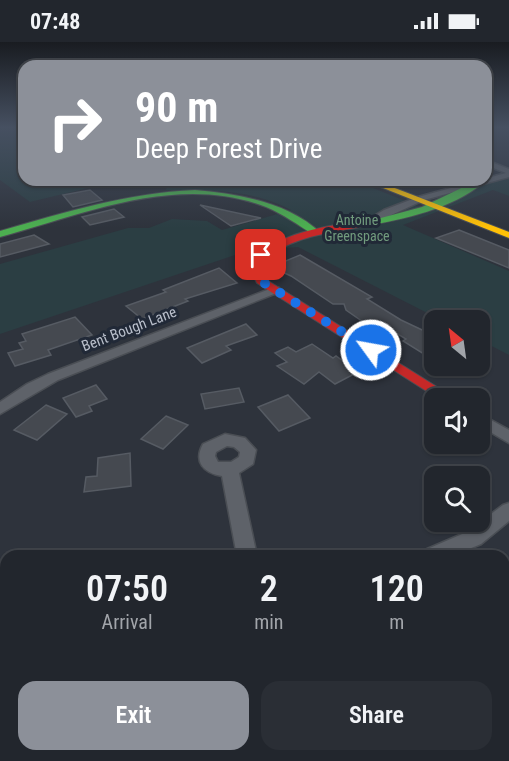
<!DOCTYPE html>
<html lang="en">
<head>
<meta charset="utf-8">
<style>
	body { margin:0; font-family:"Roboto Condensed",sans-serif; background:#2a2e35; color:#f1f3f6; height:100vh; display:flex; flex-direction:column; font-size:22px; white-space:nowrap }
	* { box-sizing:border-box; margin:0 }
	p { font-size:20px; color:#a2a5aa }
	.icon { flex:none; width:33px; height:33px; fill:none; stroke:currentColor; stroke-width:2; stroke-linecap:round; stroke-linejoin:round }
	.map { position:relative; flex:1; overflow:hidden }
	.panel { position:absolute; left:0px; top:508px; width:510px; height:212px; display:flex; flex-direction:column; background:#22262d; border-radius:18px 18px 0 0; box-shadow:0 2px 4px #0004,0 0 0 2px #3f4349 }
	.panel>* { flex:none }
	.guide { position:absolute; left:18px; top:18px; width:474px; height:126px; border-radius:18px; box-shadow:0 2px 4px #0004,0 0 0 2px #3f4349; background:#8c9099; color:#fff; overflow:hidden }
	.needle { width:39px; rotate:331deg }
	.fabs { position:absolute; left:424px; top:268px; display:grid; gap:12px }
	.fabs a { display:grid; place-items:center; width:66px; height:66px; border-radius:12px; background:#22262d; box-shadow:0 2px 4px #0004,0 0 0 2px #3f4349; font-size:30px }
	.pin { position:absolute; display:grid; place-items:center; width:51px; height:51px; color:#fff; margin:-26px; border-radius:12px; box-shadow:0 3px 9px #0006 }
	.me { position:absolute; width:66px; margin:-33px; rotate:302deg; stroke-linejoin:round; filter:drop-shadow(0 0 4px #0008) }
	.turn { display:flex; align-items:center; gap:21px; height:126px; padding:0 18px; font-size:27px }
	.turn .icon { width:78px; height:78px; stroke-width:2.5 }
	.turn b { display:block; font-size:42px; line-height:51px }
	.eta { display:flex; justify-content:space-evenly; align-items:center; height:102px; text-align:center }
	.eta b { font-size:36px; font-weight:600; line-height:42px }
	.cta { display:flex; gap:12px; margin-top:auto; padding:12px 18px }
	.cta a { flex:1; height:69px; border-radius:18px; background:#8c9099; color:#fff; font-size:24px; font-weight:600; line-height:69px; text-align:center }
	.cta a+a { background:#2a2e35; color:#f1f3f6 }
	.status { display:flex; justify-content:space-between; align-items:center; height:42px; padding:0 30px; background:#22262d; direction:ltr }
	.status svg { height:16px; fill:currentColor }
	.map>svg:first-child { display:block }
	.green { fill:#2b3e43 }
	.building { fill:#454950; stroke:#565b63; stroke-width:1.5 }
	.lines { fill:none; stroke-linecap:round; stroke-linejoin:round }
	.street-casing { stroke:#4a4e54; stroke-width:3 }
	.fast-casing { stroke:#4a4e54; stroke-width:2 }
	.slow-casing { stroke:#4a4e54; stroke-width:2 }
	.jam-casing { stroke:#4a4e54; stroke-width:2 }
	.street { fill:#5e6269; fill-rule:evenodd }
	.fast { fill:#4caf50; fill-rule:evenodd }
	.slow { fill:#ffc107; fill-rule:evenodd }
	.jam { fill:#c62828; fill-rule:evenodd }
	.route { stroke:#1a73e8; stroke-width:10; stroke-dasharray:0 18 }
	.labels { text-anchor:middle; stroke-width:6; stroke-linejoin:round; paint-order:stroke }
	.far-park-label { font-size:14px; fill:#719b7d; stroke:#212937 }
	.street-label { font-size:15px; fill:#b9bfcb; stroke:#212937 }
</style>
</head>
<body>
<div class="status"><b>07:48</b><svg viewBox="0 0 49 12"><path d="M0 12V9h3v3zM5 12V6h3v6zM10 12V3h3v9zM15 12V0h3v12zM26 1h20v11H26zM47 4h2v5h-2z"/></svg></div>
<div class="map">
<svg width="509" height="719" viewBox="0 0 509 719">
	<rect width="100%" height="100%" fill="#2e333c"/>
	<path class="green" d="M0,86h24v52h97l-91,22 -30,-22z
		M509,137v17l-16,-6 -90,35 106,46v84l-29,-15v-19h-37l-145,-74 -54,5 -244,82v-70l128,-36h21l23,-9 35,2 15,9 69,-20c-39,-21 -82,-20 -125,-20l2,-10h185l75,30 42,-17 20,-12z
		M509,677v42h-175l23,-5h147v-35z"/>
	<path class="building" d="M90,148l12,10 -29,7 -10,-12z
		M200,163l61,13 -30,8z
		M114,167l10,8 -34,8 -8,-8z
		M459,188l50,20v18l-73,-30z
		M34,193l15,9 -49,13v-13z
		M300,213l72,42 -5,2 34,21 34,16v25l-32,-20 3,-2 -31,-19 -9,4 -20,-14 -2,-6h-11l-42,-28 -20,-9z
		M219,226l18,15 -52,16 3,2 -46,18 -16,-13 40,-14 -3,-2z
		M75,275l17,18 -44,15 3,5 -36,11 -7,-13 15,-4 -4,-6 7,-2 -4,-7z
		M246,282l11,11 -31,11 5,4 -29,13 -15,-15z
		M312,302l21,14 3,-2 22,16 -23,12 -16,-12 -15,12 -27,-18 10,-4 -12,-9 13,-6 8,5z
		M96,343l11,14 -18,7 3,5 -16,6 -13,-19z
		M239,346l5,14 -39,7 -4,-15z
		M288,353l22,23 -31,13 -21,-24z
		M46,363l21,9 -30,26 -23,-10z
		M166,374l22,9 -25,24 -22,-10z
		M130,411l1,33 -47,6 2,-15 11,-1 1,-18z"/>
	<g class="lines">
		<defs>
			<path id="street" d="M486,118l23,9v8l-85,23 -50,23 -8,-2 18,-11 34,-13 88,-24 -20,-8z
				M275,245l4,1v4l-221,88 -58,34v-12l27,-18 21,-10z
				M480,372l29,16v13l-29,-17z
				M225,392l20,4 11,12 -3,14 -14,9 18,83h-20l-15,-80c-18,-3 -29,-14 -19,-32zM227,404l7,1 6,5 -1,5 -8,5h-13l-3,-6 1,-4z
				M509,461v18l-28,23 -29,12h-30l3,-6 42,-18 36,-27z
				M6,573v22l-6,1v-22z"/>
			<path id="fast" d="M476,139l7,2c-31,26 -79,36 -117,43l-4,-3 60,-16z
				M195,148c44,4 93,12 126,43l-7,2c-16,-10 -31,-21 -48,-28 -88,-34 -181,7 -266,30v-6c65,-19 128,-38 195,-41z"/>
			<path id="slow" d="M363,138h11l135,52v6z"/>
			<path id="jam" d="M366,178l4,3 -1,2c-40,9 -80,10 -111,40l7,14 191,120h-17l-182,-116 -9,-18c29,-34 77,-38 118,-45z"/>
		</defs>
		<use href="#street" class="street-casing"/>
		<use href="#fast" class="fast-casing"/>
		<use href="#slow" class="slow-casing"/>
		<use href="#jam" class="jam-casing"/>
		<use href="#street" class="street"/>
		<use href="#fast" class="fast"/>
		<use href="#slow" class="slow"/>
		<use href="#jam" class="jam"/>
	</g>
	<linearGradient id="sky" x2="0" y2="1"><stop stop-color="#191c21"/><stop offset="0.46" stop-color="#465061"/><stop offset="1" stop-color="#465061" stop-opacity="0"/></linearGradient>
	<rect width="509" height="186" fill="url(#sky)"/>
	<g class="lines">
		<path class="route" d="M261,213l-8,10 3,11 5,5 110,69"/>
	</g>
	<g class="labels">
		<g class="far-park-label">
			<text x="357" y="183">Antoine<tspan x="357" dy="16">Greenspace</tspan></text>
		</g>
		<g class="street-label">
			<text transform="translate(129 287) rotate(-21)" y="5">Bent Bough Lane</text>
		</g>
	</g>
</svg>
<div class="fabs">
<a><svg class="needle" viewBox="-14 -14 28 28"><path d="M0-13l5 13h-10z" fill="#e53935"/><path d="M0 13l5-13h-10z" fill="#a2a5aa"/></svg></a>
<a><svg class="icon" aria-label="sound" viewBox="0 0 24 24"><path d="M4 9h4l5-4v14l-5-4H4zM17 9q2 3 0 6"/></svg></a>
<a><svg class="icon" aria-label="search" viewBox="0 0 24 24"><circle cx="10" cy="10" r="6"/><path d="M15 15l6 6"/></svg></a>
</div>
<div class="pin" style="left:261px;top:213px;background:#d93025"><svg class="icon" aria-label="arrive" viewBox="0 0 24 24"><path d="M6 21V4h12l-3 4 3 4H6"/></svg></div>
<svg class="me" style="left:371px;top:308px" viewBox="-20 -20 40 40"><circle r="17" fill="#1a73e8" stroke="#fff" stroke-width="3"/><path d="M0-11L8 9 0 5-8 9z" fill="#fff"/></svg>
<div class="guide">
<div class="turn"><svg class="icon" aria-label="right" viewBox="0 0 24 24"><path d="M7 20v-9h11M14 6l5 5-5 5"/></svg><div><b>90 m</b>Deep Forest Drive</div></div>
</div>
<section class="panel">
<div class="eta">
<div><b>07:50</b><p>Arrival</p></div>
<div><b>2</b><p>min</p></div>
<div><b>120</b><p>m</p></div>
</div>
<div class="cta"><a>Exit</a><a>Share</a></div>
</section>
</div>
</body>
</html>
